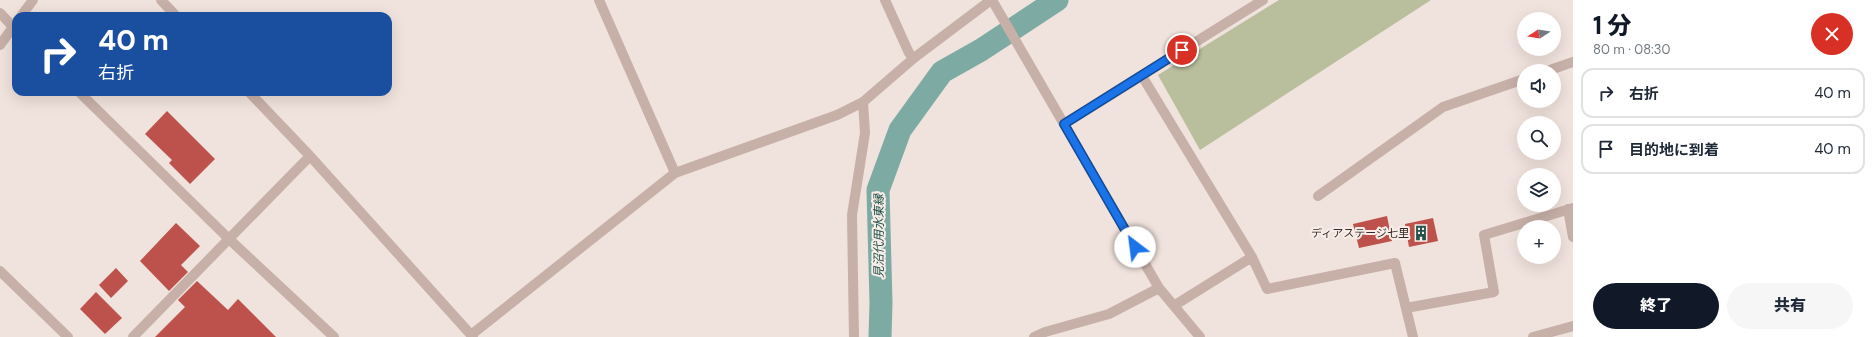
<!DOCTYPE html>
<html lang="ja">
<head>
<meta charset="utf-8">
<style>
	body { margin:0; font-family:"DM Sans","Noto Sans JP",sans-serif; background:#f6f6f7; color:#1f2937; height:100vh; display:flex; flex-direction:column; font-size:15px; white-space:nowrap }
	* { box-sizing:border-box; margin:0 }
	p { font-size:13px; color:#747a83 }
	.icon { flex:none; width:22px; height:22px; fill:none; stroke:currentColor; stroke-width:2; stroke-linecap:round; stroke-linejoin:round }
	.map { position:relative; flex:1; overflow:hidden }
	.drawer { display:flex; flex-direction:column; background:#fff; width:300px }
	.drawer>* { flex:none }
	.top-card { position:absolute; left:12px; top:12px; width:380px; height:84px; border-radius:12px; box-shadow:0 4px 16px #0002; background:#1a4fa0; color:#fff; overflow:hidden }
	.needle { width:26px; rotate:258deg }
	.fabs { position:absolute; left:1517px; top:12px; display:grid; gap:8px }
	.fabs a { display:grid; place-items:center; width:44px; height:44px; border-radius:50%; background:#fff; box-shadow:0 4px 16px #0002; font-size:20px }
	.pin { position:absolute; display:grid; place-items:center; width:34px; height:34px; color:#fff; margin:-17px; border:2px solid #fff; border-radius:50%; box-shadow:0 1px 4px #0007 }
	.me { position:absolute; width:44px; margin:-22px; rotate:330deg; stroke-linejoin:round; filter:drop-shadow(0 0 3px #0008) }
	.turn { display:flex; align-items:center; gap:14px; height:84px; padding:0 20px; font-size:18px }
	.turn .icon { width:52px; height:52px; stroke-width:2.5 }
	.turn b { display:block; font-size:28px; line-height:34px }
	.round { display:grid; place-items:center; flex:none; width:42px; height:42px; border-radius:21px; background:#f6f6f7 }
	.summary { display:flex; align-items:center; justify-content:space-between; height:68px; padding:0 20px }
	h1 { font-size:24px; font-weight:800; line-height:30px; color:#111827 }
	.primary-button { display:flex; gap:8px; margin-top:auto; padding:8px 20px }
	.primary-button a { flex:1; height:46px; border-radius:24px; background:#111827; color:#fff; font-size:16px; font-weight:800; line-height:46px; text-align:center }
	.primary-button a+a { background:#f6f6f7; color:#1f2937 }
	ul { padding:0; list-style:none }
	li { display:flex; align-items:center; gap:12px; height:50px; margin:0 8px 6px; padding:0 12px; border:2px solid #e0e1e3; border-radius:12px }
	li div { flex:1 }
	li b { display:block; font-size:15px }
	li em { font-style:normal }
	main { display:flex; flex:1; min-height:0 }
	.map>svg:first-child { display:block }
	.green { fill:#b9be9d }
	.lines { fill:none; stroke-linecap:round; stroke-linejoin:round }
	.canal { stroke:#7daba4; stroke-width:23 }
	.building { fill:#bd524c }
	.minor { stroke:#c7b0a8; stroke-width:10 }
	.tertiary { stroke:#c7b0a8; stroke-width:10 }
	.route-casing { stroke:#114b97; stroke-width:10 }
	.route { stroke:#1a73e8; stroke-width:7 }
	.labels { text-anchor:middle; stroke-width:4; stroke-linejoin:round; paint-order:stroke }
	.poi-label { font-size:11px; fill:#342928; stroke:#f8ede7; text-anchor:end }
	.water-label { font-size:12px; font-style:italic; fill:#21534c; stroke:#f8ede7 }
</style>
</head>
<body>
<main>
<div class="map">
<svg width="1573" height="337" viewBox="0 0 1573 337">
	<rect width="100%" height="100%" fill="#f0e2dc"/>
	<path class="green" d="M1279,0h152l-231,150 -42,-75z"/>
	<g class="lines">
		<path class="canal" d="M880,337l1,-34 -3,-113 22,-60 42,-58 39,-22 76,-50"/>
	</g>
	<path class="building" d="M167,111l48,48 -25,25 -21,-21 3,-3 -27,-26z
		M1387,216l5,25 -33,7 -6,-24z
		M1433,218l5,23 -29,6 -4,-23z
		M176,223l24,23 -19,19 7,7 -19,19 -29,-30z
		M116,268l12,13 -17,17 -12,-13z
		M197,281l31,29 10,-11 38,38h-121l30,-30 -7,-7z
		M96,292l26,26 -17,16 -25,-25z"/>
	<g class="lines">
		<path class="minor" d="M161,0l15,16
			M599,0l76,173
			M885,0l24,53 5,5
			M992,0l167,288 41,49
			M0,13l16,17
			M21,16l12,-16
			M0,45l16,-22
			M1547,71l26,-9
			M1142,76l110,181 15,32 128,-26 18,74
			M79,92l150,147 105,98
			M249,92l61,64 163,181
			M1064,124l199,-124
			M1318,196l125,-89 81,-28
			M1568,209l5,28
			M1175,305l77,-48
			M1406,308l88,-16 -10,-57 89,-27
			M471,335l204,-162 162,-58 26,-13 51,-44 77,-58
			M133,337l177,-181
			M854,337l-2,-122 13,-82 -2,-31
			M1034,337l11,-5 64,-18 50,-26
			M1533,337l40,-11"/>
		<path class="tertiary" d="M0,271l68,66"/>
	</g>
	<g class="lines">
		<defs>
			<path id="route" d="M1135,247l-71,-123 118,-74"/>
		</defs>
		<use href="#route" class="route-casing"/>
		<use href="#route" class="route"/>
	</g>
	<defs>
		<symbol id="building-bare" viewBox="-9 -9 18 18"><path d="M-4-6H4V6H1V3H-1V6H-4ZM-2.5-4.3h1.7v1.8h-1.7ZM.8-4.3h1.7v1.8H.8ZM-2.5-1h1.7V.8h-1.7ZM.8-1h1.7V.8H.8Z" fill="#21534c" stroke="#f8ede7" stroke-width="2.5" paint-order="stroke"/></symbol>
	</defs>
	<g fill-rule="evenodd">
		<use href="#building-bare" x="1410" y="222" width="22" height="22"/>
	</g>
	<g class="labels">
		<g class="poi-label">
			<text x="1409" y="237">ディアステージ七里</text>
		</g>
		<g class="water-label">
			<text transform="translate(879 236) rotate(-90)" y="4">見沼代用水東縁</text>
		</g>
	</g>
</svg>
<div class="fabs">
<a><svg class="needle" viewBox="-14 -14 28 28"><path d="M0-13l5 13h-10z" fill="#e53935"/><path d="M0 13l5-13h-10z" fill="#747a83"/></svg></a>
<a><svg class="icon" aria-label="sound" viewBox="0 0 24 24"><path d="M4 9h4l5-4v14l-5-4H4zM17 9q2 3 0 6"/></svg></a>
<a><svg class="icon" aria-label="search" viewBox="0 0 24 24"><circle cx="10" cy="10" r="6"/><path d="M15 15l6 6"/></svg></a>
<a><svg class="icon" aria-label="layers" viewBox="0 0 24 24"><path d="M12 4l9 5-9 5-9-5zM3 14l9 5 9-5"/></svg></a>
<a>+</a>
</div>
<div class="pin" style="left:1182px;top:50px;background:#d93025"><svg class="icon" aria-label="arrive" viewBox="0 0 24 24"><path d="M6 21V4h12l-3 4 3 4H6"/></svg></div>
<svg class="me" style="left:1135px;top:247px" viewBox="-20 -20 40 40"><circle r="19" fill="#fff"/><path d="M0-13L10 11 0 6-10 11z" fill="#1a73e8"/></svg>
<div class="top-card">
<div class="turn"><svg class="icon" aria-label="right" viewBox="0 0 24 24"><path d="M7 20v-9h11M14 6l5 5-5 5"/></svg><div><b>40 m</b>右折</div></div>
</div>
</div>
<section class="drawer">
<div class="summary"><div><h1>1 分</h1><p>80 m · 08:30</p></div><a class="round" style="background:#d93025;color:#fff"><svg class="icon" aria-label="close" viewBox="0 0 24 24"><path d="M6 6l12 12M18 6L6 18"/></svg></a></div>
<ul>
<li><svg class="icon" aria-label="right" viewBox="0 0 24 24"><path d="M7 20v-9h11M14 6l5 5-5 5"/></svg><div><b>右折</b></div><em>40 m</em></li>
<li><svg class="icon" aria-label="arrive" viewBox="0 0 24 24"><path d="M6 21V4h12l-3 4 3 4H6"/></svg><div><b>目的地に到着</b></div><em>40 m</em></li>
</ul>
<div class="primary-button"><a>終了</a><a>共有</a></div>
</section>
</main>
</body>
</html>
